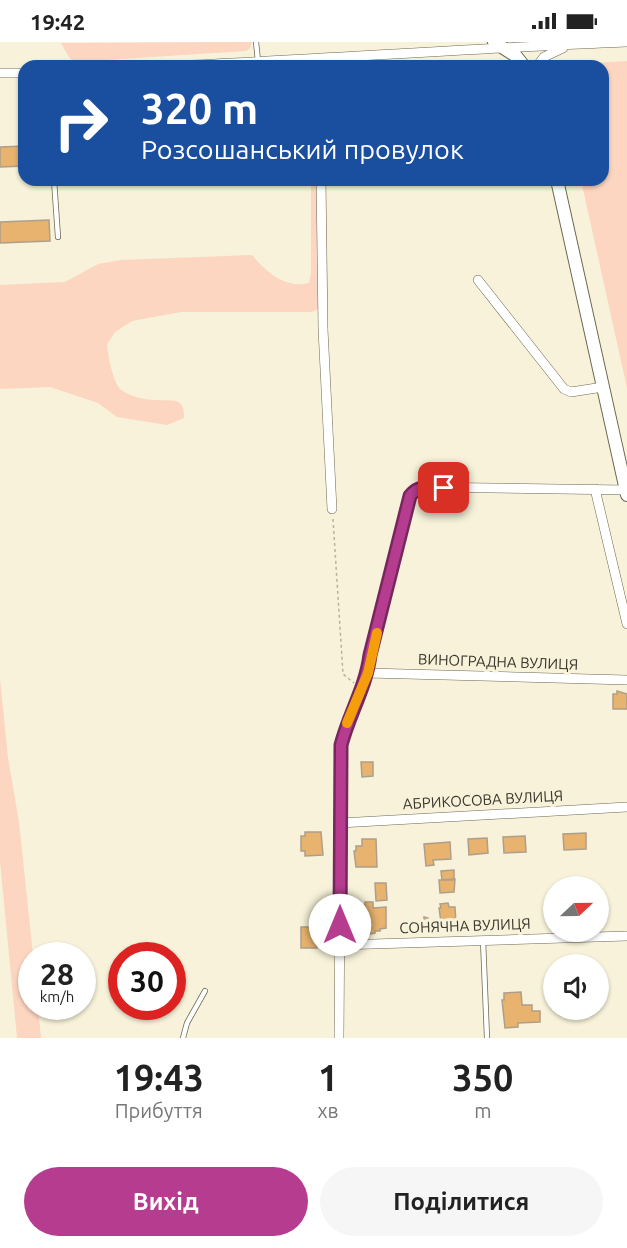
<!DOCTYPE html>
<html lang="uk">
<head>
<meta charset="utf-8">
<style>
	body { margin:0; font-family:Ubuntu,sans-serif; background:#f6f6f6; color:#222; height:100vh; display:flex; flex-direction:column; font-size:22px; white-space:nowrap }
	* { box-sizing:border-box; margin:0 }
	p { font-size:20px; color:#767676 }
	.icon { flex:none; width:33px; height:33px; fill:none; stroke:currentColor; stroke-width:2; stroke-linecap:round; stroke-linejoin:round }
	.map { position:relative; height:996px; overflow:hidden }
	.details { display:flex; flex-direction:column; background:#fff; flex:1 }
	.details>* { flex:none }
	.guide { position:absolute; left:18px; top:18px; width:591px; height:126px; border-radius:18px; box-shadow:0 2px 4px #0004; background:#1a4fa0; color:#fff; overflow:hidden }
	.needle { width:39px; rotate:68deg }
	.fabs { position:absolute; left:543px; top:834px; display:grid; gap:12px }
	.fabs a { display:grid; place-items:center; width:66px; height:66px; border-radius:50%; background:#fff; box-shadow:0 2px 4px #0004; font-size:30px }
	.speed { position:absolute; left:18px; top:900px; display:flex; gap:12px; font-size:30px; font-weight:700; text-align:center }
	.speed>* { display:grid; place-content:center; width:78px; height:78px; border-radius:50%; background:#fff; box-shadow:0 2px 4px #0004; line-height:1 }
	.speed small { font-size:15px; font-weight:400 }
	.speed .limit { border:9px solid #d22; background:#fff; color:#111 }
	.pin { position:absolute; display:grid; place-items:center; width:51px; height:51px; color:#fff; margin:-26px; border-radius:12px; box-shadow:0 3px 9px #0006 }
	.me { position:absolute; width:66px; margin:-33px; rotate:0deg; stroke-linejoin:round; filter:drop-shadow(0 0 4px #0008) }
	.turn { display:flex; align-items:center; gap:21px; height:126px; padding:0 24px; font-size:27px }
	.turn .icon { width:78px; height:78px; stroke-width:2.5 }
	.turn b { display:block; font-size:42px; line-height:51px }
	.eta { display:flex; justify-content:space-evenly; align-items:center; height:102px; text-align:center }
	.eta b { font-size:36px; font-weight:600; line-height:42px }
	.action { display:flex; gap:12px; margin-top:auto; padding:12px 24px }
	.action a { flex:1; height:69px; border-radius:36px; background:#b53c8f; color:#fff; font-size:24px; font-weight:600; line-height:69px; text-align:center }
	.action a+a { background:#f6f6f6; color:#222 }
	.status { display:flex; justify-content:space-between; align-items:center; height:42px; padding:0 30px; background:#fff; direction:ltr }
	.status svg { height:16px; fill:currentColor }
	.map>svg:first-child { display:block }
	.green { fill:#fcd6c0 }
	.building { fill:#e7b36f; stroke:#ae9f8b; stroke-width:1.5 }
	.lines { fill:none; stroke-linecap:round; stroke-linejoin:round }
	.service-casing { stroke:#6d6853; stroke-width:6 }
	.minor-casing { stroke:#6d6853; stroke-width:10 }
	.tertiary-casing { stroke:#6d6853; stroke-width:14 }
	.path { stroke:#b7b39f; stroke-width:1.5; stroke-dasharray:3 3; stroke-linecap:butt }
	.service { stroke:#fff; stroke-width:4.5 }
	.minor { stroke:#fff; stroke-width:9 }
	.tertiary { stroke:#fff; stroke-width:12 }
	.route-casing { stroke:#76275d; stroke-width:15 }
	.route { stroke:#b53c8f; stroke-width:10 }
	.slow { stroke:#f59e0b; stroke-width:10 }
	.labels { text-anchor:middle; stroke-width:6; stroke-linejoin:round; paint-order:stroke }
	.street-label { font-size:15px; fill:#3a372e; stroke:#f7f2d9 }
</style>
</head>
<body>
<div class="status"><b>19:42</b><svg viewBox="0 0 49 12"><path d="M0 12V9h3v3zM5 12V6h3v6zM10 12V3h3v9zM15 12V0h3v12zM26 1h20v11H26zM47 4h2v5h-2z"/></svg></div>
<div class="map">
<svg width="627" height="996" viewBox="0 0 627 996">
	<rect width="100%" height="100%" fill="#f7f2d9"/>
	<path class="green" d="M252,0l-2,6 -4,3 -172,11 -5,-5 -8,-14z
		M627,19v327l-46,-208h22v-114h-32l5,-2z
		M311,138h15l2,118 -7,10 -10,4h-130l-49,9 -17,11 -8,12c1,12 6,37 13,45 8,7 25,11 35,11 17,1 30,-4 29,18l-17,7 -50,-8 -19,-14 -48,-16 -50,2v-104l65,-3 33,-18 23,-4 131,-5c14,17 34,34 57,28l2,-10z
		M0,637l8,79 11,64 14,133 -1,51 6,1 3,31h-24l-17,-177z"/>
	<path class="building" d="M24,104v20l-24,1v-20z
		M49,178l1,21 -50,2v-21z
		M617,649l10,3v15h-14v-15h4z
		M361,720h12v14l-11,1z
		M305,790h16l2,23 -18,1v-5h-4v-15h4z
		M586,791v16l-22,1 -1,-16z
		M525,794l1,16 -22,1 -1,-16z
		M487,796l1,15 -19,2 -1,-16z
		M362,797h14l1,28h-21l-2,-16h2v-5h6z
		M450,800l1,17 -18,1 1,5 -8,1 -2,-22z
		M454,828v10h-12l-1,-9z
		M455,837l-1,13 -14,1 -1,-13z
		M375,841h11l1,17 -11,1z
		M365,860h8v6l13,-1v21l-6,1v2h-5v2l-6,1v-3h-11v-23h7z
		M448,861l1,4h6l1,16 -12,2v-3h-3l-2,-14h2l-1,-4z
		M424,875l4,1v4h6v10l-10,-1z
		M301,885h21v11h-3v7h-2v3h-16z
		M521,950l1,13h10v6h8v11l-22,1v4l-13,1 -3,-28h2v-7z"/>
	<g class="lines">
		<defs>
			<path id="service" d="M256,0l2,19
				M54,138l4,57
				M483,898l4,98
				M183,996l4,-15 18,-32"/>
			<path id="minor" d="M174,24c151,-7 302,-18 453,-24
				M537,24l7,-9 19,-9
				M0,31h24
				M321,138l2,149 9,180
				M478,238l86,109 7,3 32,-5
				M595,447l32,135
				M368,631l259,7
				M340,781l287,-16
				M340,903l287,-9
				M339,996l2,-293c8,-31 25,-58 30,-90l39,-159 5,-6 7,-3 204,3"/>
			<path id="tertiary" d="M494,0l22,14 8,10
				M557,138l70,315"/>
		</defs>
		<use href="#service" class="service-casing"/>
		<use href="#minor" class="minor-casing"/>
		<use href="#tertiary" class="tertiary-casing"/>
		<path class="path" d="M333,477l10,155 11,9"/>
		<use href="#service" class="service"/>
		<use href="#minor" class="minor"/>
		<use href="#tertiary" class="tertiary"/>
	</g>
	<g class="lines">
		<defs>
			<path id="route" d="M340,883l1,-180c8,-31 25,-58 29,-90l40,-159c8,-11 20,-9 34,-8"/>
		</defs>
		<use href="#route" class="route-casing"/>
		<use href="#route" class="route"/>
		<path class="slow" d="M347,681l21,-50 9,-40"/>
	</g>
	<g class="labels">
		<g class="street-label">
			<text transform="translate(498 620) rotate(2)" y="5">ВИНОГРАДНА ВУЛИЦЯ</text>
			<text transform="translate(483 758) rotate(-3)" y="5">АБРИКОСОВА ВУЛИЦЯ</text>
			<text transform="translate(465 884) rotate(-2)" y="5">СОНЯЧНА ВУЛИЦЯ</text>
		</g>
	</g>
</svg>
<div class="fabs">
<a><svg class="needle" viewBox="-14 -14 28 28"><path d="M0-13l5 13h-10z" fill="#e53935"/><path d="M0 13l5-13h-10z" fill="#767676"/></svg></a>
<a><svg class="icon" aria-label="sound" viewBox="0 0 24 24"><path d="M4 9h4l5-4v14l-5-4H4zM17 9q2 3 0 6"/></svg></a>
</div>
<div class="speed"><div>28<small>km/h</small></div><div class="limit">30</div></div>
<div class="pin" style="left:444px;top:446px;background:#d93025"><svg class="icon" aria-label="arrive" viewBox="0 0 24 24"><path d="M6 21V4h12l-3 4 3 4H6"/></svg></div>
<svg class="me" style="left:340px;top:883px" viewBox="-20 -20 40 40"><circle r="19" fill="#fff"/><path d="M0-13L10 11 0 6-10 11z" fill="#b53c8f"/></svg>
<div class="guide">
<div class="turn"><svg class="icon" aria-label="right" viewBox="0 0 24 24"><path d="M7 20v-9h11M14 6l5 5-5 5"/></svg><div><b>320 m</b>Розсошанський провулок</div></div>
</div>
</div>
<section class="details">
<div class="eta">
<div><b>19:43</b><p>Прибуття</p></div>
<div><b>1</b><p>хв</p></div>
<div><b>350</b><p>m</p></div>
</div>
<div class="action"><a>Вихід</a><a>Поділитися</a></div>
</section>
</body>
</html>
